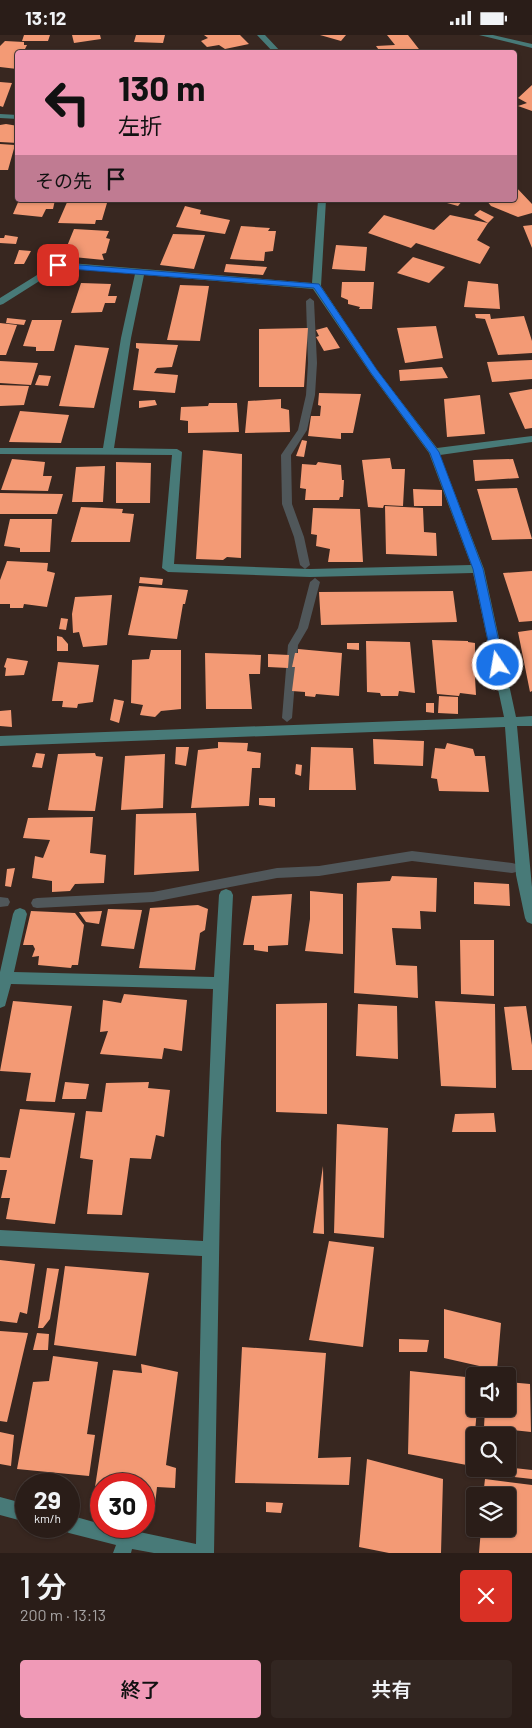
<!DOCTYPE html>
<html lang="ja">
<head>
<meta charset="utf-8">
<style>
	body { margin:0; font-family:Barlow,"Noto Sans JP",sans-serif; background:#322621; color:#f1f3f6; height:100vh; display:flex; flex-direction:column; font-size:19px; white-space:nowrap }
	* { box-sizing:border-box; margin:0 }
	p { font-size:16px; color:#a5a2a2 }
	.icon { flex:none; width:28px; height:28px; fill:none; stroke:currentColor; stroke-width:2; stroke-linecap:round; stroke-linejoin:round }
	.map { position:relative; height:1518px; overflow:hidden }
	.details { display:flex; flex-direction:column; background:#2a1d18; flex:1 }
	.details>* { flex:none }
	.guide { position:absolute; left:15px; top:15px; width:502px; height:152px; border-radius:5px; box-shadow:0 1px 4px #0004,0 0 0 1px #463b37; background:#f09ab7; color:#111; overflow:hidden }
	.buttons { position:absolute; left:466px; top:1332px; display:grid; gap:10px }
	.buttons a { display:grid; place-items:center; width:50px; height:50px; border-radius:5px; background:#2a1d18; box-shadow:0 1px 4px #0004,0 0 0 1px #463b37; font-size:25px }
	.speed { position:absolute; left:15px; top:1438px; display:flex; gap:10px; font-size:25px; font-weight:700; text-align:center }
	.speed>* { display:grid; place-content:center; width:65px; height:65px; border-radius:50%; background:#2a1d18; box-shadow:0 1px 4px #0004,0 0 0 1px #463b37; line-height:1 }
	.speed small { font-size:12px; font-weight:400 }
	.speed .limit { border:8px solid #d22; background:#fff; color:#111 }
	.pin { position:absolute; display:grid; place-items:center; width:42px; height:42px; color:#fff; margin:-21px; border-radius:10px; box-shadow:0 2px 8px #0006 }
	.me { position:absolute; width:55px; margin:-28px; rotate:348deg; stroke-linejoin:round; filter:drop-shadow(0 0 4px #0008) }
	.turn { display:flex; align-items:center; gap:18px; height:105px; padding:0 20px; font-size:22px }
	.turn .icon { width:65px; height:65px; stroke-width:2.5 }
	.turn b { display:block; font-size:35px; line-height:42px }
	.then { display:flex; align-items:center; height:48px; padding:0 20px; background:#0003; gap:10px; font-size:19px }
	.round { display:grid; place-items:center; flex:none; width:52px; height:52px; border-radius:5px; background:#322621 }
	.summary { display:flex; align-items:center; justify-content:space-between; height:85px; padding:0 20px }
	h1 { font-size:30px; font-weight:600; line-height:38px }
	.primary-button { display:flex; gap:10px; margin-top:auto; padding:10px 20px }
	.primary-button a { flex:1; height:58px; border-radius:5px; background:#f09ab7; color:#111; font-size:20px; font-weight:600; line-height:58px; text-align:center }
	.primary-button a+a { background:#322621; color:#f1f3f6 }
	.status { display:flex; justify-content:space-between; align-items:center; height:35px; padding:0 25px; background:#2a1d18; direction:ltr }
	.status svg { height:14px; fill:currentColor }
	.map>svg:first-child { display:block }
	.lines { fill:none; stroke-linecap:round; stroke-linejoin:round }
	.stream { fill:#50575a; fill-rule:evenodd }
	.building { fill:#f39a75 }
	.minor { fill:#487a78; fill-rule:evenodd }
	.route { fill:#1a73e8; stroke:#114b97 }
</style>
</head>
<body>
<div class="status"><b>13:12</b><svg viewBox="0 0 49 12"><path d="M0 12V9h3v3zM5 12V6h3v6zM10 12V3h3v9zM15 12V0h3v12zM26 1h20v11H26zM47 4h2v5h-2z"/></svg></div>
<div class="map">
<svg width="532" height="1518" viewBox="0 0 532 1518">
	<rect width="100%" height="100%" fill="#382720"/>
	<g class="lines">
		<path class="stream" d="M310,263l4,3 3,62 -2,32 -8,35 -16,25 1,49 12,33 6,28 -5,4 -5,-4 -6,-28 -12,-33 -1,-49 17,-25 8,-35 2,-32 -2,-62z
			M315,543l5,4 -12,46 -10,17 -6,73 -5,4 -5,-4 6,-73 10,-17 12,-46z
			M412,816l100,12 4,1 2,4 -2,4 -4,1 -100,-12 -93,15 -42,2 -124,24 -116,6 -4,-1 -2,-4 2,-4 4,-1 116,-6 124,-24 42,-2z
			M0,862l8,1 2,4 -2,4 -8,1z"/>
	</g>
	<path class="building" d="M24,0h26l-2,6h-26z
		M72,0h28l1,4 -27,4z
		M136,0h29l-2,8 -29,-1z
		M204,0h36l9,9 -24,5 -6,-4 -12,2 -6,-6 7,-3z
		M320,0h26l-5,6z
		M387,0h21l14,18h-41l-5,-7 19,-1z
		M5,6l19,1v3h3l-4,8h-5l-1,16 -17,-2v-21z
		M0,47l12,1 -9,24 -3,-1z
		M532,50v26l-14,-5 9,-3 -9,-5z
		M6,89l12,2v17l-18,-1v-17z
		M0,109l15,1 -7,25h-8z
		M515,151l17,18v9l-14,4 -27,-11 -5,-6h29z
		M19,165h36l-2,9h-7l-4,8 -29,-3z
		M68,165h35l-1,3h5l-5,17h-6l-1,4 -37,-1z
		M436,165h27l-5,6z
		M185,171l16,4 -1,4 30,6 -5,14 -49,-7z
		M480,175l14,7 -6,6 -11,17 13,7 -10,17 -64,-21 -5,5 -43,-15 16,-18 50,15 16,-15 38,8 -14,-8z
		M532,190v23l-9,-22z
		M241,191l29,2 -2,3h8l-3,20 -8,1 -1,9 -34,-2z
		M74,194l35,2 -3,7 4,1 -4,14 -4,1 2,6 -41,-4z
		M173,199l32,1 -11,34 -34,-4z
		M5,200l13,2 -2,7 -16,-1v-5h4z
		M336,210l31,2 -2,24 -33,-2z
		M19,215l12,1 -7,13h-10z
		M413,222l32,10 -16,16 -32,-10z
		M226,229l41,3 -4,8 -39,-3z
		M468,246l30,3 2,25 -36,-2z
		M342,247h32l-2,27h-13l1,-2 -12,-3v-4l-7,-3z
		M81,248l30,1 -3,12h9l-2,7h-10l-3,9 -31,1z
		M180,250l29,1 -9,55 -33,-1z
		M475,279h15l1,5 33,-3 8,25v12l-34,2 -13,-36 -9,-1z
		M7,283l19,2 -2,5 -18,-2z
		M32,285h30l-8,31h-18v-4l-13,-1z
		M0,288l17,2 -11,30h-6z
		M436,291l7,32 -38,5 -8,-35z
		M327,292l13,21 -16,3 -8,-14 3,-1 -3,-6z
		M308,293l-4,59h-45v-58z
		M136,308l42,2 -6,22 -15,1 -3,5 24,2 -3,18 -42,-3 6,-41 -3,-1z
		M75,310l34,3 -15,60 -35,-2z
		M532,325v19l-40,3 -5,-20z
		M0,326l38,2 -7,22 -31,-2z
		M442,332l6,11 -48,3 -1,-11z
		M39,340l12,1 -3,10 -13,-1z
		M0,350l29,1 -5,19 -24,1z
		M532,354v39l-7,1 -16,-36z
		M319,358l42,1 -8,39h-12v6l-33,-3 3,-20h9l1,-10 -3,-1z
		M480,360l5,39 -38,3 -3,-38z
		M281,364v9l8,2 1,22 -45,1 3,-32z
		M155,365l2,5 -18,3v-7z
		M209,368h28l2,29 -51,1v-12l-8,-1 1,-13 27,-1z
		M20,376l49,4 -8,28 -52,-1z
		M302,405l5,1 -3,16 -8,-1z
		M203,415l39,4 -1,104 -14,-1 -4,3 -27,-1z
		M390,423l2,11h13l-2,37 -19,-1 -1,3 -15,-1 -6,-47z
		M12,424l33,3 -2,14h9l-4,15 -47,-1z
		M513,424l6,19 -44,3 -2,-21z
		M116,427l35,1 -1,40h-34z
		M318,427l23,3 1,15h2l-1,17h-3l-1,3h-34l1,-11 -6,-1 2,-24 14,1z
		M105,431l-2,36h-31l4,-35z
		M517,453l15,51 -40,1 -15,-51z
		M413,454l29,1v16h-28z
		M0,458l63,1 -6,20h-57z
		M385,471l38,2 1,24 12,1 1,23 -51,-2z
		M81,472l42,2 -1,4 12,1 -4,28h-59z
		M313,473l47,1 3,53h-35l2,-13 -14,-3 1,-11 -6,-1z
		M10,484h42l-2,33h-30v-4l-16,-2z
		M7,526l41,2 -1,8 8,2 -8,34 -23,-3 -1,4h-13v-4h-10v-24z
		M532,536v50l-13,1 -16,-49z
		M140,542l23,2 -1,6 -23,-2z
		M139,551l49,4 -3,14h-2l-6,35 -49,-4z
		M453,556l4,31 -136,3 -2,-33z
		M112,560l-5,50 -24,2 -4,-15 -6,1 -1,-19 3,-17z
		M61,583l7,1 -2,11 -7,-1z
		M532,595v61l-2,1 -12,-60z
		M57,601l5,1 6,7v7h-11z
		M432,605l36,1v1l7,1v15l3,1 1,18h-4l1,18 -16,-2 -1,3 -22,-2z
		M366,606l44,1 5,51 -16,-2 -1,5h-17l-1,-3 -13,-1z
		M347,608h12v7l-12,-1z
		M298,614l44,4 -3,43 -23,-2 -1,3 -10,-1v-4l-13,-1 3,-24h-3l3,-14h3z
		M151,615h30v59l-20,2 -6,6 -15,-2 3,-10 -12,-2 1,-43 17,-1z
		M205,618l56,2 -1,19h-11l3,35h-46z
		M268,619l21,1 -1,13 -20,-1z
		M7,623l21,3 -4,14 -19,1 1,-8 -2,-1z
		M58,627l41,3 -6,37 -15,2 -1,4 -15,-1 1,-6h-11z
		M439,661l19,1v17l-20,-1z
		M114,664l10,2 -5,22 -9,-3z
		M426,668h8v10l-8,-1z
		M11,675l1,17 -12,-1v-15z
		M373,704l51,2 -1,25 -49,-2z
		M218,707l30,1 -1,8 14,2 -1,15h-8l-3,38 -58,2 7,-58 20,-2z
		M447,708l26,6 2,7h10l4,36 -50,-1 -2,-12 -6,-1 4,-30 10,1z
		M176,712h13l-3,19 -11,-2z
		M311,712l42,1 3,42h-47z
		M36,718l9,1 -3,14 -10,-1z
		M95,718l1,3 7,1 -8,54 -47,-1 10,-56z
		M165,719l-2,54 -42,2 4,-54z
		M296,729l6,1 -1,11 -6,-2z
		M259,763h16v9l-16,-2z
		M196,778l3,58 -65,4 2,-61z
		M93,782l-3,36 16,2 -2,28 -29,1 -5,7 -18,1v-11l-20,-3 3,-22 8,2 7,-18 -27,-2 5,-20z
		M15,833l-4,19 -6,-1 2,-17z
		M392,841l45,2 -1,34 -16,-1 1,18 -29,-1 4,37 21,1 1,32 -64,-5 3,-110 33,-2z
		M474,847l35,2 1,22 -36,-2z
		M310,856l33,3v60l-38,-3 5,-32z
		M292,859l-4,51 -20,1v6l-14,-2v-5h-11l9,-49z
		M198,870l10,4 -3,21 -5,3 -5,37 -56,-2 11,-60z
		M108,874l34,1 -8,39 -33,-3z
		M31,876l44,2 9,12 -6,40h-6l-1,3 -33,-3 1,-9 -7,1 3,-8 -2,-4h-10z
		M102,876l-3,13 -13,-2 -7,-10z
		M460,905h34v56l-33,-2z
		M124,959l63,6 -5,51 -18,-3 -2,11 -62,-5 8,-23 -8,1 3,-32 18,3z
		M13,966l59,5 -17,96 -29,-1 5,-28 -31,-2z
		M435,966l60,3 1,84 -55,-2z
		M327,968v111l-51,-2v-108z
		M358,969l39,2 1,53 -42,-3z
		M526,971l6,39v25h-20l-8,-63z
		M65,1047l24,2 -3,15h-24z
		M149,1047l-1,6 22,2 -6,47 -8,-2 -5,24 -21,-1 -8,57 -35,-1 6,-54 -13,-2 6,-47 16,1 4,-29z
		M20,1074l55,4 -20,111 -49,-5 4,-21h-9l6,-28h-7v-13l10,1z
		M494,1078l2,19h-44l3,-18z
		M337,1089l51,4 -4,110 -50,-5z
		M323,1131l1,68 -11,-1z
		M329,1206l45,6 -11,100 -54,-7z
		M0,1225l35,4 -8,50 -7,-2 -3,11 -17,-2z
		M65,1231l84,7 -13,83 -82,-11z
		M47,1233l12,1 -9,50 -7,9h-5z
		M444,1274l57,14 -4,47 -53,-12z
		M0,1296l28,2 -21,89 -7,-1z
		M37,1298l12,1 -1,16h-15z
		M399,1304l30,1 -2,12h-28z
		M242,1312l84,6 -8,105 33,-1 -2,28 -114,-2z
		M53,1321l45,6 -11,72 8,1 -6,41 -72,-7 16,-87 16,-1z
		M141,1329l37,8 -12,93 10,3 -1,20 -18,-1 -2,18 -11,-1v-20h-43v3h-6l18,-117 29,3z
		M410,1336l65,7v31h2l-5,57 -64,-12z
		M508,1347l22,2 1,48 -47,-5 1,-18h23z
		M0,1397l14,3 -3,31 -11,-2z
		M367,1424l76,20 -2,74h-52l-30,-6z
		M514,1433l18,2v9l-18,-2z
		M485,1444l47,6v68h-53l2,-24h27v-33h-25z
		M266,1467l17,1 -2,10 -15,-1z"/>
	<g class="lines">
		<path class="minor" d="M257,0h8l17,18h-8z
			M479,0h14l39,9v4z
			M0,79l18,1v4l-18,-1z
			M318,165h8l-5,86 56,84 60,78 95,-12v6l-92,13 44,114 32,148 16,-1v10h-15l15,161v37l-5,-2 -2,-4 -9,-43 -11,-148 -505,19v-10l504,-19 -31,-144 -163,4 -142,-5 -6,-4 10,-113 -172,-1v-6h103l18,-110 14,-64 -75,-6 -57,36 -3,1v-7l58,-36 254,21zM144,240l169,14 58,85 58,79 42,112 -161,4 -136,-5 8,-112 -5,-3 -63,-1 17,-110z
			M226,854l5,2 2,4 -12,247 -7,411h-60l-22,-4 -1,4h-18l3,-8 -47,-12 -6,-3 -2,-4h8v-11l32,9v2h10l85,18 6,-288 -202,-10v-16l203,11 10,-252 -202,-5 -6,22 -5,2v-36l13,-58 2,-4 5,-2 5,2 2,4 -13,58 200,5 5,-82 2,-4z
			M0,1462l26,7v18l-26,-7z"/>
	</g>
	<path class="route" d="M55,228l264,21 58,86 62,82 44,117 21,96 -2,3 -4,1 -5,-4 -20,-96 -43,-116 -59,-80 -57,-85 -256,-20 -4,-3z"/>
</svg>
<div class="buttons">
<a><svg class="icon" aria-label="sound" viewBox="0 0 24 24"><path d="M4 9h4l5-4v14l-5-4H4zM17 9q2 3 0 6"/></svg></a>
<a><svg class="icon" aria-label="search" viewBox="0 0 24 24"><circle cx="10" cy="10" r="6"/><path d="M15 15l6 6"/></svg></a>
<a><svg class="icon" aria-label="layers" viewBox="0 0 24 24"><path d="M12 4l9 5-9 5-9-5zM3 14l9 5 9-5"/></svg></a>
</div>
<div class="speed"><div>29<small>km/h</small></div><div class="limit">30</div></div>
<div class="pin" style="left:58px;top:230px;background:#d93025"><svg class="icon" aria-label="arrive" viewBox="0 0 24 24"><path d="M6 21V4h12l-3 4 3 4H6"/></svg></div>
<svg class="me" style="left:498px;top:630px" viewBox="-20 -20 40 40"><circle r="17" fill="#1a73e8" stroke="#fff" stroke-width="3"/><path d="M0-11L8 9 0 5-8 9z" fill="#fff"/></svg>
<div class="guide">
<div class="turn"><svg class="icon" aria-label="left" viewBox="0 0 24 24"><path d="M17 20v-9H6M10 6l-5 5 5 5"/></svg><div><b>130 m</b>左折</div></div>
<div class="then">その先<svg class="icon" aria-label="arrive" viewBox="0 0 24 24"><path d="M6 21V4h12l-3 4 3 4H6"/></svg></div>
</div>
</div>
<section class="details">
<div class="summary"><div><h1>1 分</h1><p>200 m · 13:13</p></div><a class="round" style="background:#d93025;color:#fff"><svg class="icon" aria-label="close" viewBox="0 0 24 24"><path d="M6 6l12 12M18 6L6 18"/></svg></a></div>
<div class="primary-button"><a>終了</a><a>共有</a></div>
</section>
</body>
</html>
